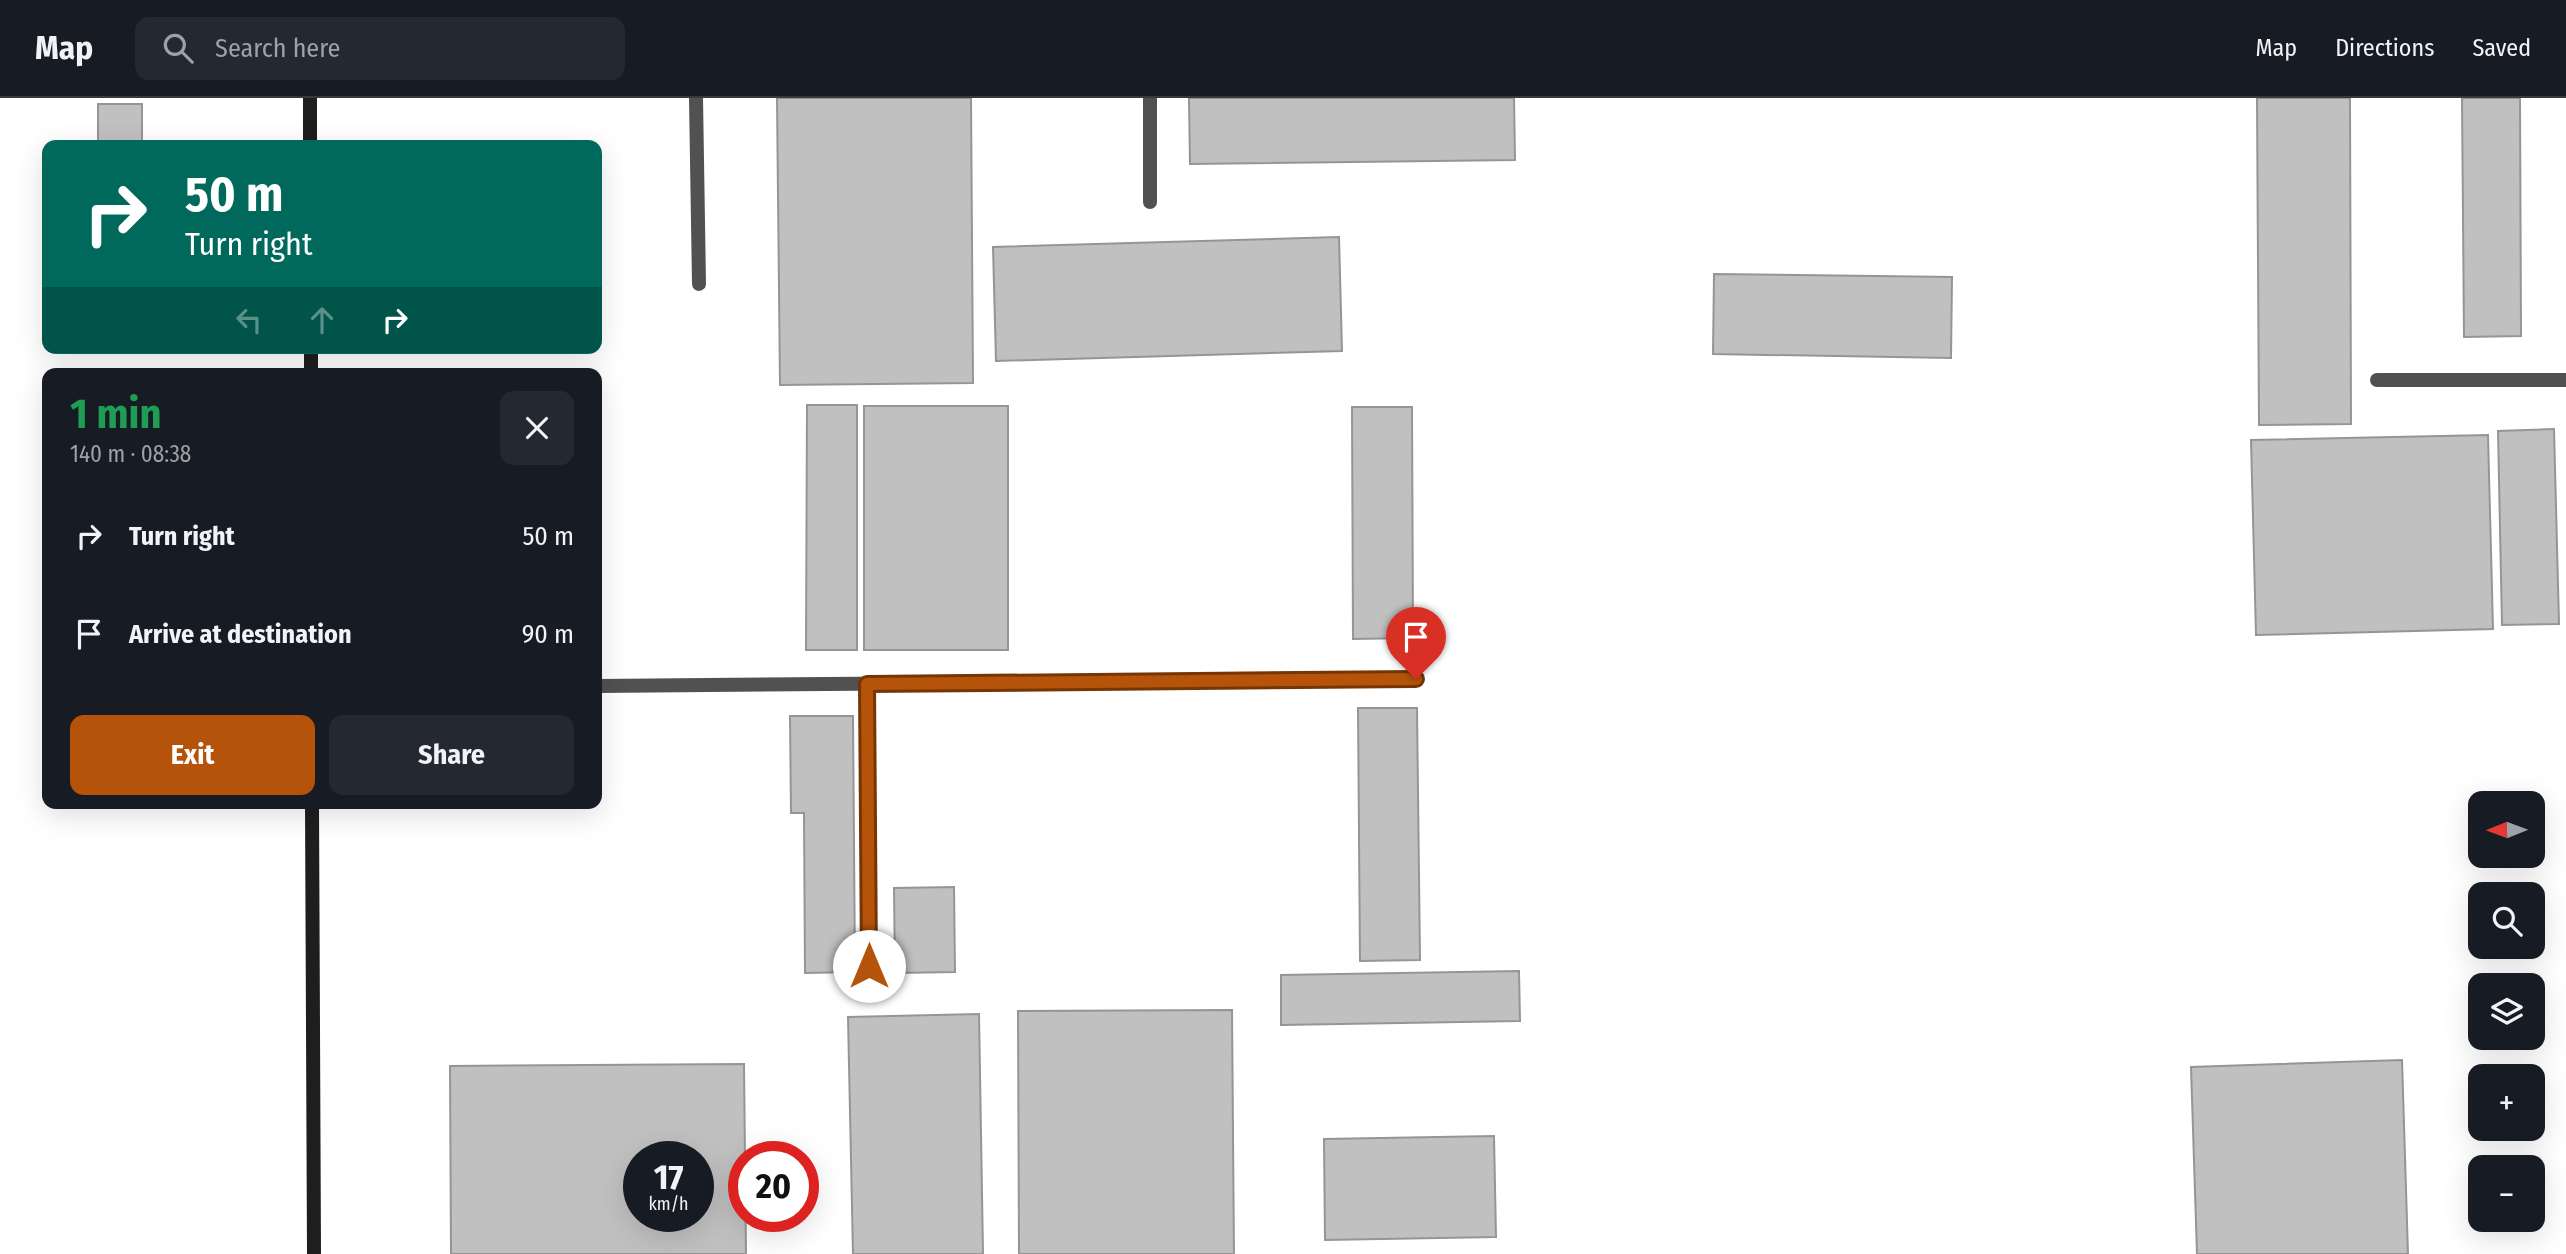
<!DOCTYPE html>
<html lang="en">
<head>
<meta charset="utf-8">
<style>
	body { margin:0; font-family:"Fira Sans Condensed",sans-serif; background:#242831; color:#f1f3f6; height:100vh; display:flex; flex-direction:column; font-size:26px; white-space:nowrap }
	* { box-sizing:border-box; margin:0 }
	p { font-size:23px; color:#9ea1a6 }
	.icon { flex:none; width:38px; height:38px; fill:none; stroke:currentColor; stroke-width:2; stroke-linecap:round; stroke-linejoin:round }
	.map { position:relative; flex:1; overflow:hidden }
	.details { position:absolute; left:42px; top:270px; width:560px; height:441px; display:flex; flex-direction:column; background:#171b24; border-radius:14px; box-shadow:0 7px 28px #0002 }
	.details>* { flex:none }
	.hud { position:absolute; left:42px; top:42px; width:560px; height:214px; border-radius:14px; box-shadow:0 7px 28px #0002; background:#00695c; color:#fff; overflow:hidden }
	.needle { width:46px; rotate:269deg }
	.tools { position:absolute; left:2468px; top:693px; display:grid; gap:14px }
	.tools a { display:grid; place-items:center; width:77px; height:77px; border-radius:14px; background:#171b24; box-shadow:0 7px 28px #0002; font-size:35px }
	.speed { position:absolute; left:623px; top:1043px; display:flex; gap:14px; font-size:35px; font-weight:700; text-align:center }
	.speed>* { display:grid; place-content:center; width:91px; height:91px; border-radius:50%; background:#171b24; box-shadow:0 7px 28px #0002; line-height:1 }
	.speed small { font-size:18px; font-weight:400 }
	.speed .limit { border:10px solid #d22; background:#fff; color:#111 }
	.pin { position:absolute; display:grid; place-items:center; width:60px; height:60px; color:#fff; margin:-72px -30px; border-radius:50% 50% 50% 0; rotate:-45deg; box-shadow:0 0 7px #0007 }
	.pin .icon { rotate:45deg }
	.me { position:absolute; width:77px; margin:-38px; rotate:0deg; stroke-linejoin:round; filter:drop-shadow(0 0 5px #0008) }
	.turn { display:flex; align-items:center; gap:24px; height:147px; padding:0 28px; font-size:32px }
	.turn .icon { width:91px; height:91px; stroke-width:2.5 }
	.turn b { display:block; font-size:49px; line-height:60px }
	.lanes { display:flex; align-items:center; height:66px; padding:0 28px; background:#0003; justify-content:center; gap:35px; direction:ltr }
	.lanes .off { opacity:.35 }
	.round { display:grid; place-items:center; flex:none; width:74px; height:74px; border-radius:14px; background:#242831 }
	.headline { display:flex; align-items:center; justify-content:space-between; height:119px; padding:0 28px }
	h1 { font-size:42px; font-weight:700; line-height:52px; color:#1e9e55 }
	.cta { display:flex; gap:14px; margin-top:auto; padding:14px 28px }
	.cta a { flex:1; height:80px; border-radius:14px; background:#b45309; color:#fff; font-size:28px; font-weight:700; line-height:80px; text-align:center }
	.cta a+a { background:#242831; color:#f1f3f6 }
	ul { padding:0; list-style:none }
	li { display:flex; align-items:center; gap:21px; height:98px; padding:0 28px }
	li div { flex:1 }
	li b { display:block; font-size:26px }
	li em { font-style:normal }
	header { display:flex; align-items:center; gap:42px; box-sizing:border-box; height:98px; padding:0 35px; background:#171b24; border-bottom:2px solid #363941 }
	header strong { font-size:33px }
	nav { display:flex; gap:38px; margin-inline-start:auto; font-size:24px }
	.search { width:490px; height:63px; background:#242831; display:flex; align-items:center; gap:18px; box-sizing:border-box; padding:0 24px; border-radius:14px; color:#9ea1a6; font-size:26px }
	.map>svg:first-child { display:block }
	.building { fill:#c0c0c0; stroke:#959595; stroke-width:2; fill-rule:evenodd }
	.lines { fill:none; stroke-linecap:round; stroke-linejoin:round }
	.lane { stroke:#515151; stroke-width:14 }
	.secondary { stroke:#1e1e1e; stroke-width:14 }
	.route-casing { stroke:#753606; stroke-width:18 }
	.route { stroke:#b45309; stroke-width:12 }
</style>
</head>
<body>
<header>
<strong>Map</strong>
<div class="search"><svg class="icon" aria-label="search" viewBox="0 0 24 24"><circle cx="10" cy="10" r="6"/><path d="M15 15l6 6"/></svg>Search here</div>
<nav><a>Map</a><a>Directions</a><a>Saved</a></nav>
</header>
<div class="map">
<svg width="2566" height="1156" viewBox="0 0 2566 1156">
	<rect width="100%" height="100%" fill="#fff"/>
	<path class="building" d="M777,0h194l2,285 -193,2z
		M1189,0h325l1,62 -325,4z
		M2257,0h93l1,326 -92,1z
		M2462,0h58l1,238 -57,1z
		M98,6h44v41h-44z
		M1339,139l3,114 -346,10 -3,-114z
		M1714,176l238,3 -1,81 -238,-4z
		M807,307h50v245h-51z
		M864,308h144v244h-144z
		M1352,309h60l1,231 -60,1z
		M2554,331l5,195 -57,1 -4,-194z
		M2488,337l5,194 -237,6 -5,-195z
		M1358,610h59l3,252 -60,1z
		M790,618h63l2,256 -50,1 -1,-160h-13z
		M954,789l1,85 -60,1 -1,-85z
		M1519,873l1,50 -239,4v-50z
		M1232,912l2,244h-215l-1,-243z
		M979,916l4,240h-130l-5,-237z
		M2402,962l6,194h-211l-6,-187z
		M744,966l2,190h-295l-1,-188zM639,1059h59v59h-59z
		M1494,1038l2,101 -171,3 -1,-101z"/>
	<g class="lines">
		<path class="lane" d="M696,0l3,186
			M1150,104v-104
			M2377,282h189
			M867,586l2,282
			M597,588l819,-7"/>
		<path class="secondary" d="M310,0v47
			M311,250v25
			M312,705l2,451"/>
	</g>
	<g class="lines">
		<defs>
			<path id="route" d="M869,868l-2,-282 549,-5"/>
		</defs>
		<use href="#route" class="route-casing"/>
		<use href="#route" class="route"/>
	</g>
</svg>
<div class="tools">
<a><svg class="needle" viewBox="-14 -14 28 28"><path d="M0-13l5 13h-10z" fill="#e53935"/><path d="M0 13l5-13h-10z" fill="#9ea1a6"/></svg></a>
<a><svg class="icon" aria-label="search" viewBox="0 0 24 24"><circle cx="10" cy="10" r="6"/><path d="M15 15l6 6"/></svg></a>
<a><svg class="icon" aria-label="layers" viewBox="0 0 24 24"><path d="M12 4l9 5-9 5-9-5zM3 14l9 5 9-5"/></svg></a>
<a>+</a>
<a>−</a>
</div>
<div class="speed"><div>17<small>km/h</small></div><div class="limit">20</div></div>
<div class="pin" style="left:1416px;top:581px;background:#d93025"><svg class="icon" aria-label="arrive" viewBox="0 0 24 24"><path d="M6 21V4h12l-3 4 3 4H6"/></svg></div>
<svg class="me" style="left:869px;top:868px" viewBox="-20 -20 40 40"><circle r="19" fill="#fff"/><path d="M0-13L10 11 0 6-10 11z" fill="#b45309"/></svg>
<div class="hud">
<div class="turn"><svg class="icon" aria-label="right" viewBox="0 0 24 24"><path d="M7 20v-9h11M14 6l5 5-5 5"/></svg><div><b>50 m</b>Turn right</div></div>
<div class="lanes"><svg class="icon off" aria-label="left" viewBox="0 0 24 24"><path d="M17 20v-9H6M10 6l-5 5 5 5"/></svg><svg class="icon off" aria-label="ahead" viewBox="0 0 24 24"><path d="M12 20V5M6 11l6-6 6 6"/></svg><svg class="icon" aria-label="right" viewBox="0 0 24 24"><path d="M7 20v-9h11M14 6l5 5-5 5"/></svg></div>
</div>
<section class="details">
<div class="headline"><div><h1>1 min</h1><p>140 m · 08:38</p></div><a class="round"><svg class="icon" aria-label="close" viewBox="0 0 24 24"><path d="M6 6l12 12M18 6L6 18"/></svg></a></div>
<ul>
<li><svg class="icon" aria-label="right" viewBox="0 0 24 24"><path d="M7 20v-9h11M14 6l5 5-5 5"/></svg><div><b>Turn right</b></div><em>50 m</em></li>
<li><svg class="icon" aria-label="arrive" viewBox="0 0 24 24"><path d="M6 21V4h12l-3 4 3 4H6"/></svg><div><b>Arrive at destination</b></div><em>90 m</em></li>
</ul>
<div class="cta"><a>Exit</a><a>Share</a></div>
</section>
</div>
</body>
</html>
